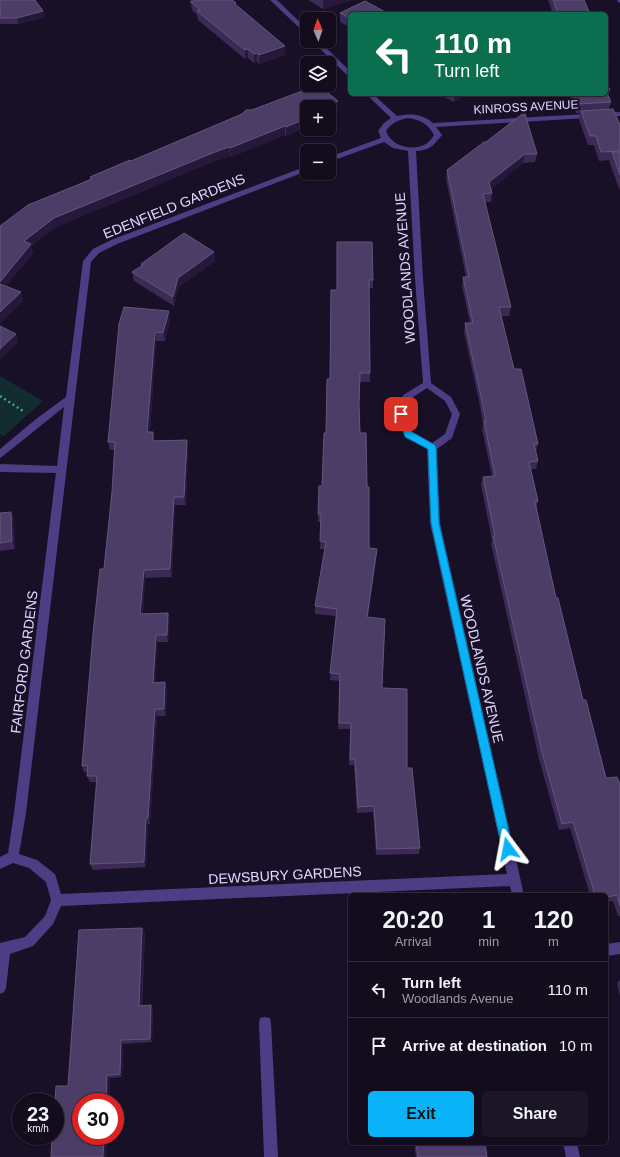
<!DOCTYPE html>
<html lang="en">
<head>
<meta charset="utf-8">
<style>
	body { margin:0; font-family:Arial,sans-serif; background:#1b1526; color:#f1f3f6; height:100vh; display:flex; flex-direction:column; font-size:15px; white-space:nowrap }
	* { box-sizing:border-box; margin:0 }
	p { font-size:13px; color:#9c9ba4 }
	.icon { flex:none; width:22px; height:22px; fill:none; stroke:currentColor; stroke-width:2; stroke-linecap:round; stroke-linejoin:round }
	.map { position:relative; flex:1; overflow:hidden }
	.panel { position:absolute; left:348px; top:893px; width:260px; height:252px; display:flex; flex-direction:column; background:#120c1d; border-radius:6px; box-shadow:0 1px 3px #0004,0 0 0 1px #312c3b }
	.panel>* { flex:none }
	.guide { position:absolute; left:348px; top:12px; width:260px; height:84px; border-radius:6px; box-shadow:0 1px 3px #0004,0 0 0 1px #312c3b; background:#0b6e4f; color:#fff; overflow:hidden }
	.needle { width:26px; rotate:358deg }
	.controls { position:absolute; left:300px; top:12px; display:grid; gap:8px }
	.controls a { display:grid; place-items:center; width:36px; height:36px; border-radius:6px; background:#120c1d; box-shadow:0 1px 3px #0004,0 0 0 1px #312c3b; font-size:20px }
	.speed { position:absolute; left:12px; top:1093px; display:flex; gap:8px; font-size:20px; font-weight:700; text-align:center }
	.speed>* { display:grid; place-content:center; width:52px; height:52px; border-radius:50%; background:#120c1d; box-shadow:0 1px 3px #0004,0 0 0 1px #312c3b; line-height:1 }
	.speed small { font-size:10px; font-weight:400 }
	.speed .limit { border:6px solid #d22; background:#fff; color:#111 }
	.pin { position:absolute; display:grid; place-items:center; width:34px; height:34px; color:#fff; margin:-17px; border-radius:8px; box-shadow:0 2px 6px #0006 }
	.me { position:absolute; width:44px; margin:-22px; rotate:347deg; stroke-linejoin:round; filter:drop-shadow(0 0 3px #0008) }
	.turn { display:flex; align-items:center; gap:14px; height:84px; padding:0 20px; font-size:18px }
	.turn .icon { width:52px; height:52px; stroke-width:2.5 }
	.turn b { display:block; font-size:28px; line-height:34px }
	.eta { display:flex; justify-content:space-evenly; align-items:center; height:68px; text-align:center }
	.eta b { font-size:24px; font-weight:700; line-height:28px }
	.cta { display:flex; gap:8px; margin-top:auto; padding:8px 20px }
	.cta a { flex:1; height:46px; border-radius:6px; background:#0ab3f7; color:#111; font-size:16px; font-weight:700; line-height:46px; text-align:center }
	.cta a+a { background:#1b1526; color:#f1f3f6 }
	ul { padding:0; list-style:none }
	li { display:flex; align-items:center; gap:12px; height:56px; padding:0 20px; border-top:1px solid #312c3b }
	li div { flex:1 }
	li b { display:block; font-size:15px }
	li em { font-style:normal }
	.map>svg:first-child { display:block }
	.green { fill:#132c30 }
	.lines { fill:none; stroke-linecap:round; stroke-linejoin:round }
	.path { stroke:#34a5b5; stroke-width:2.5; stroke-dasharray:2 3; stroke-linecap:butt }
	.minor { fill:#4d3d84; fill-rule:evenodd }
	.wall { fill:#3a2a54 }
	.shaded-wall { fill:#25183a }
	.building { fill:#4c3d66; stroke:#64557e }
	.route { fill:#0ab3f7; stroke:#0674a1 }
	.labels { text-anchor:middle; stroke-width:4; stroke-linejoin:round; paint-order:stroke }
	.far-street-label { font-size:12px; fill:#e3d7fe; stroke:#181027 }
	.street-label { font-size:14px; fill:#e3d7fe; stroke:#181027 }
</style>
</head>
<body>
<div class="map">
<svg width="620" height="1157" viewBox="0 0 620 1157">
	<rect width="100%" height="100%" fill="#181027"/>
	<path class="green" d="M0,376l43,25 -39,35 -4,-2z"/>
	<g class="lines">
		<path class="path" d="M0,396l23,15"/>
		<path class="minor" d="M270,0h7l30,29v6z
			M617,0h3v3l-2,-1z
			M312,41h7l31,30v6l-2,-1z
			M366,94h7l24,22c13,-3 26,-2 36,7l187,-11v4l-184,11 6,8c-9,11 -12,15 -26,16l7,128 8,104 20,14 9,17 -8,24 -15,11 3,74 84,372h-12l-2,-9 -449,20 -8,18 -20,22 -23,8 -4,34 -2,4 -4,2v-51l25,-6 20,-21 6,-16 -5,-18 -17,-14 -16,-5 -13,6v-12l8,-4 6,-40 42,-340 -56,-1v-8l57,2 7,-59 -61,49 -3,2v-9l36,-30 30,-22 17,-136 10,-12 18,-9 196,-74v5l-190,73 -18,9 -8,9 -65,551 -7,41 18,6 18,14 6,20 446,-20 -77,-351 -3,-74 -22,-13 -8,-22 6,-19 20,-12 -8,-104 -7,-128 -15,-3 -9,-6 -55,20v-5l52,-19 -3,-7 6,-8 7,-5zM408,118c13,2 20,6 26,17 -2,3 -5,7 -8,9 -14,8 -35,2 -40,-13 5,-8 12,-11 22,-13zM427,388l18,13 7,13 -7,20 -13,9 -20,-11 -7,-18 5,-15z
			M620,942v12l-14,2v-12z
			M265,1017l5,1 1,5 7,134h-14l-5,-134 1,-5z
			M563,1143h14l3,14h-14z"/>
	</g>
	<path class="wall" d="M0,0l45,17 -27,7h-18z
		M190,0h42l4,3v3l49,40v9l-26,9 -2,-2 -3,1 -6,-5 -3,1 -47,-39 -1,-5 -5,-5 -1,-6 -1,-2z
		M308,0h44l-29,9z
		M548,0h36l6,14h-37z
		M340,13l10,1v13l-10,-5z
		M606,55l3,9 -2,8h-1z
		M606,81l4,9 -2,6 3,6 -2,7 11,16v66l-11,-30 1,-1 -11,1 -5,-16h-6l-9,-25 1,-7h-4l-7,-19h37z
		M438,94h28l-12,8z
		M338,101v9l-5,1v5l-26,-9v20l-21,9 -1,-1 -54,22 -1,-1 -15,5 -159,66 -25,19 2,7 -27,33 15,6 2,9 -23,22v-97l90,-47v-2l41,-16 121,-51z
		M486,142l51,12 -2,8 -12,1 -32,26 1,4 -1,9h-6l26,105 -2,9h-8l13,53 24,75 -2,7 2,10 -2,8h-5l7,32 -2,8 20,89 27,102 23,78 14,7v131h-2l-5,-15 -7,1v-7h-16l-20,-67 -11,2 -20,-71 -48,-215 1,-4 -11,-55 2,-8 9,-1 -10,-47 1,-5 -4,-23 -15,-69 1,-9h5l-8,-37 1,-9h3l-20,-98 1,-9z
		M337,242l36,38v8h-4l1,85v9h-10l-1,23 1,28 7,54 2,61 8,1 -9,68 14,71 25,80 13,80 -1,6 -43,1 -3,-43 -16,1 -3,-48h-5l1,-36h-12l1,-48 -9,-1 6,-64 -21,-2v-8l10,-57h-5l1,-27h-3v-8l4,-28 8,-107 7,-89z
		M214,252l1,9 -36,26 -5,19 -40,-25 -2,-9 9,-6v-2z
		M124,307l46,13 -5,21h-9l-6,91 5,9 32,-1 1,8 -2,57h-11l-3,72 -27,1 -2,36 25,-1 2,8 -2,21h-11l-2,41 10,-1 2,7 -1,27h-9l-7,108h-2l-2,43 -53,3 -3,-6 7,-82h-7l-3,-6 1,-4h-4l-2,-6 30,-274 3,-42h-5l-2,-8z
		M11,512l3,8 1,29 -15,2v-38z
		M142,928l3,4 -3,74 9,-1 2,4 -1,33 -29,2 -1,33 -12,1 -1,24h-28v34h26l-1,21h-55l1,-21h3v-34l1,-16h12l11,-156z
		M620,980v16l-3,-13z
		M414,1143h71l2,14h-71z"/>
	<path class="shaded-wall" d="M323,0h29l-29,9z
		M43,11l2,6 -27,7 -1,-6z
		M285,46v9l-26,9v-9z
		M248,49v9l-3,1v-9z
		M257,53v9l-3,1v-9z
		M455,94h11l-12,8z
		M338,101v9l-5,1v5l-4,2v-9l1,-5z
		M307,118v9l-21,9v-9z
		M285,126v9l-54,22 -1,-9z
		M229,147l1,9 -15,5 -159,66 -25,19 2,7 -32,39 -1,-5v-5l24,-41 30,-23 161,-66z
		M525,154l-2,9 -35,28 1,-9z
		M214,252l1,9 -36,26 -5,19 -1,-9 5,-19z
		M21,292l2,9 -23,22v-11z
		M169,311l1,9 -5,21 -2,-8z
		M155,332l1,9 -7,100 -2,-9z
		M16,334l3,8 -19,18v-11z
		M153,432l2,8 -2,1z
		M187,440l1,8 -2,57 -2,-8z
		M174,497l1,8 -3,72 -2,-8z
		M11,512l3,8 1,29 -3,-8z
		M377,549l-1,7 -9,69v-8z
		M144,570l1,8 -3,43 -2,-7z
		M168,613l2,8 -2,21 -1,-7z
		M156,635l1,7 -2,48 -2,-7z
		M165,682l2,7 -1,27 -2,-7z
		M155,709l2,7 -7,108 -2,-6z
		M146,818l2,6 -2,43 -2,-5z
		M142,928l3,4 -4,78 -2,-4z
		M151,1005l2,4 -1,33 -2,-3z
		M121,1040l2,4 -1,33 -2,-3z
		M107,1075l3,3 -1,24h-3z
		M104,1136h3l-1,21h-3z"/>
	<path class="building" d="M0,0h35l8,11 -26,7h-17z
		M196,0h36l4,3 -1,1 50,42 -26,9 -2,-2 -3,1 -6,-5 -3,1 -48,-39 3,-1 -9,-8z
		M553,0h31l6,14h-32z
		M365,1l24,13h-39v4l-10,-5z
		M606,55l3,9h-3z
		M606,81l4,9h-4z
		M318,85l20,16 -8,3 4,3 -5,2v-2h-22v11l-21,9 -1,-1 -55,22 -1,-1 -14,5 -161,66 -30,23 7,3 -31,38v-56l28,-21 64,-26 -2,-2 40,-17 1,1 111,-47 4,-4h6z
		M606,91l5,11 -33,2 -4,-10h32z
		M613,109l7,16v26l-19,1 -5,-16h-6l-9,-25z
		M525,114l12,40h-12l-36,28 3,11 -9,1 28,113h-12l15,62h7l17,75h-4l4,17 -9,1 9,39 -3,1 21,96h2l25,102h3l20,78 11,-1 3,8v121l-3,-11 -11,2v-2h-11l-22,-73 -11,2 -20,-72 -49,-216h2l-12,-59 12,-1 -11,-55h2l-6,-29 -15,-69h8l-10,-46h6l-22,-107 37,-28h2l35,-27z
		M612,152h8v23z
		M184,233l30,19 -36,26 -5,19 -41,-25 11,-7 -2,-1z
		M337,242h35l1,38h-4l1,93h-10l-1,32 1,28h6l1,54h2v61l8,1 -10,68 18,2 -3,69 25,1v79h5l8,80 -43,1 -3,-43 -16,1 -3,-48h-5l1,-36h-12l1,-49 -10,-1 7,-64 -22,-3 11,-64 -6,-1 1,-27h-3l1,-28h3l2,-53h2l1,-54h3l1,-89h6z
		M0,284l21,8 -21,20z
		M124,307l45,4 -6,22 -8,-1 -8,100h6v9l34,-1 -3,57h-10l-4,72 -26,1 -4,44 28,-1 -1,22h-11l-3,48 12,-1 -1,27h-9l-7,109h-2l-2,44 -54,2 7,-88h-10l1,-11 -6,1 11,-132 7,-65h4l8,-77 3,-50h-7l11,-118z
		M0,326l16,8 -16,15z
		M11,512l1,29 -12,2v-30z
		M142,928l-3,78 12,-1 -1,34 -29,1 -1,34 -13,1 -1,27h-25v34h23l-1,21h-52l1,-21h3v-34l1,-16h12l11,-156z
		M416,1143h69l2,14h-69z"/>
	<path class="route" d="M401,410l4,4 7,18 23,13 1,2 3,76 74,326 -2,4 -3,1 -4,-1 -2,-4 -71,-326 -3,-74 -23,-12 -8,-23z"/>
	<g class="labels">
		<g class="far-street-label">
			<text transform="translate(526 107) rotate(-3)" y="4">KINROSS AVENUE</text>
		</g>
		<g class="street-label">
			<text transform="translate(174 206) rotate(-22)" y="5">EDENFIELD GARDENS</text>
			<text transform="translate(405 268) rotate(-94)" y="5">WOODLANDS AVENUE</text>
			<text transform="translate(24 662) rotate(-83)" y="5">FAIRFORD GARDENS</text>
			<text transform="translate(482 669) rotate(77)" y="5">WOODLANDS AVENUE</text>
			<text transform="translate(285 875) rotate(-3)" y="5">DEWSBURY GARDENS</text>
		</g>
	</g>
</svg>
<div class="controls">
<a><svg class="needle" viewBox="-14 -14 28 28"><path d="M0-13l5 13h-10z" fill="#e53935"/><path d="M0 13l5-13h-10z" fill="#9c9ba4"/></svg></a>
<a><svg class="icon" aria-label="layers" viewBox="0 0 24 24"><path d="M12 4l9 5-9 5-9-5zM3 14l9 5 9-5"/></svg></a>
<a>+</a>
<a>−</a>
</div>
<div class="speed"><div>23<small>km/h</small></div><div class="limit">30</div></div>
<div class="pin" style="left:401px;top:414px;background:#d93025"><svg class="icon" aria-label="arrive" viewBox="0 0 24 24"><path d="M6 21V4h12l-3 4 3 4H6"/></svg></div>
<svg class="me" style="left:508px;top:849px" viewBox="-20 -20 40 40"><path d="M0-17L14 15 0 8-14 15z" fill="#0ab3f7" stroke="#fff" stroke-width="4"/></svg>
<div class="guide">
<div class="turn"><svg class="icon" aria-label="left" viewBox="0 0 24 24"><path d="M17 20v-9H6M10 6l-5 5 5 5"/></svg><div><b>110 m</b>Turn left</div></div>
</div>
<section class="panel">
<div class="eta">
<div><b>20:20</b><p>Arrival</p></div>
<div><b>1</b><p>min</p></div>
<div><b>120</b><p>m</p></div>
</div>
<ul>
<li><svg class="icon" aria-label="left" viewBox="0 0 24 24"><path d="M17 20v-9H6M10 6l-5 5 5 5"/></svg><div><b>Turn left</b><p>Woodlands Avenue</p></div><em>110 m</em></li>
<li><svg class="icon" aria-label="arrive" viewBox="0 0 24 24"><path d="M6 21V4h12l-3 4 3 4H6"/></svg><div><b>Arrive at destination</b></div><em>10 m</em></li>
</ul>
<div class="cta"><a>Exit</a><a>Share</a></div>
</section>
</div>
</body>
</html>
